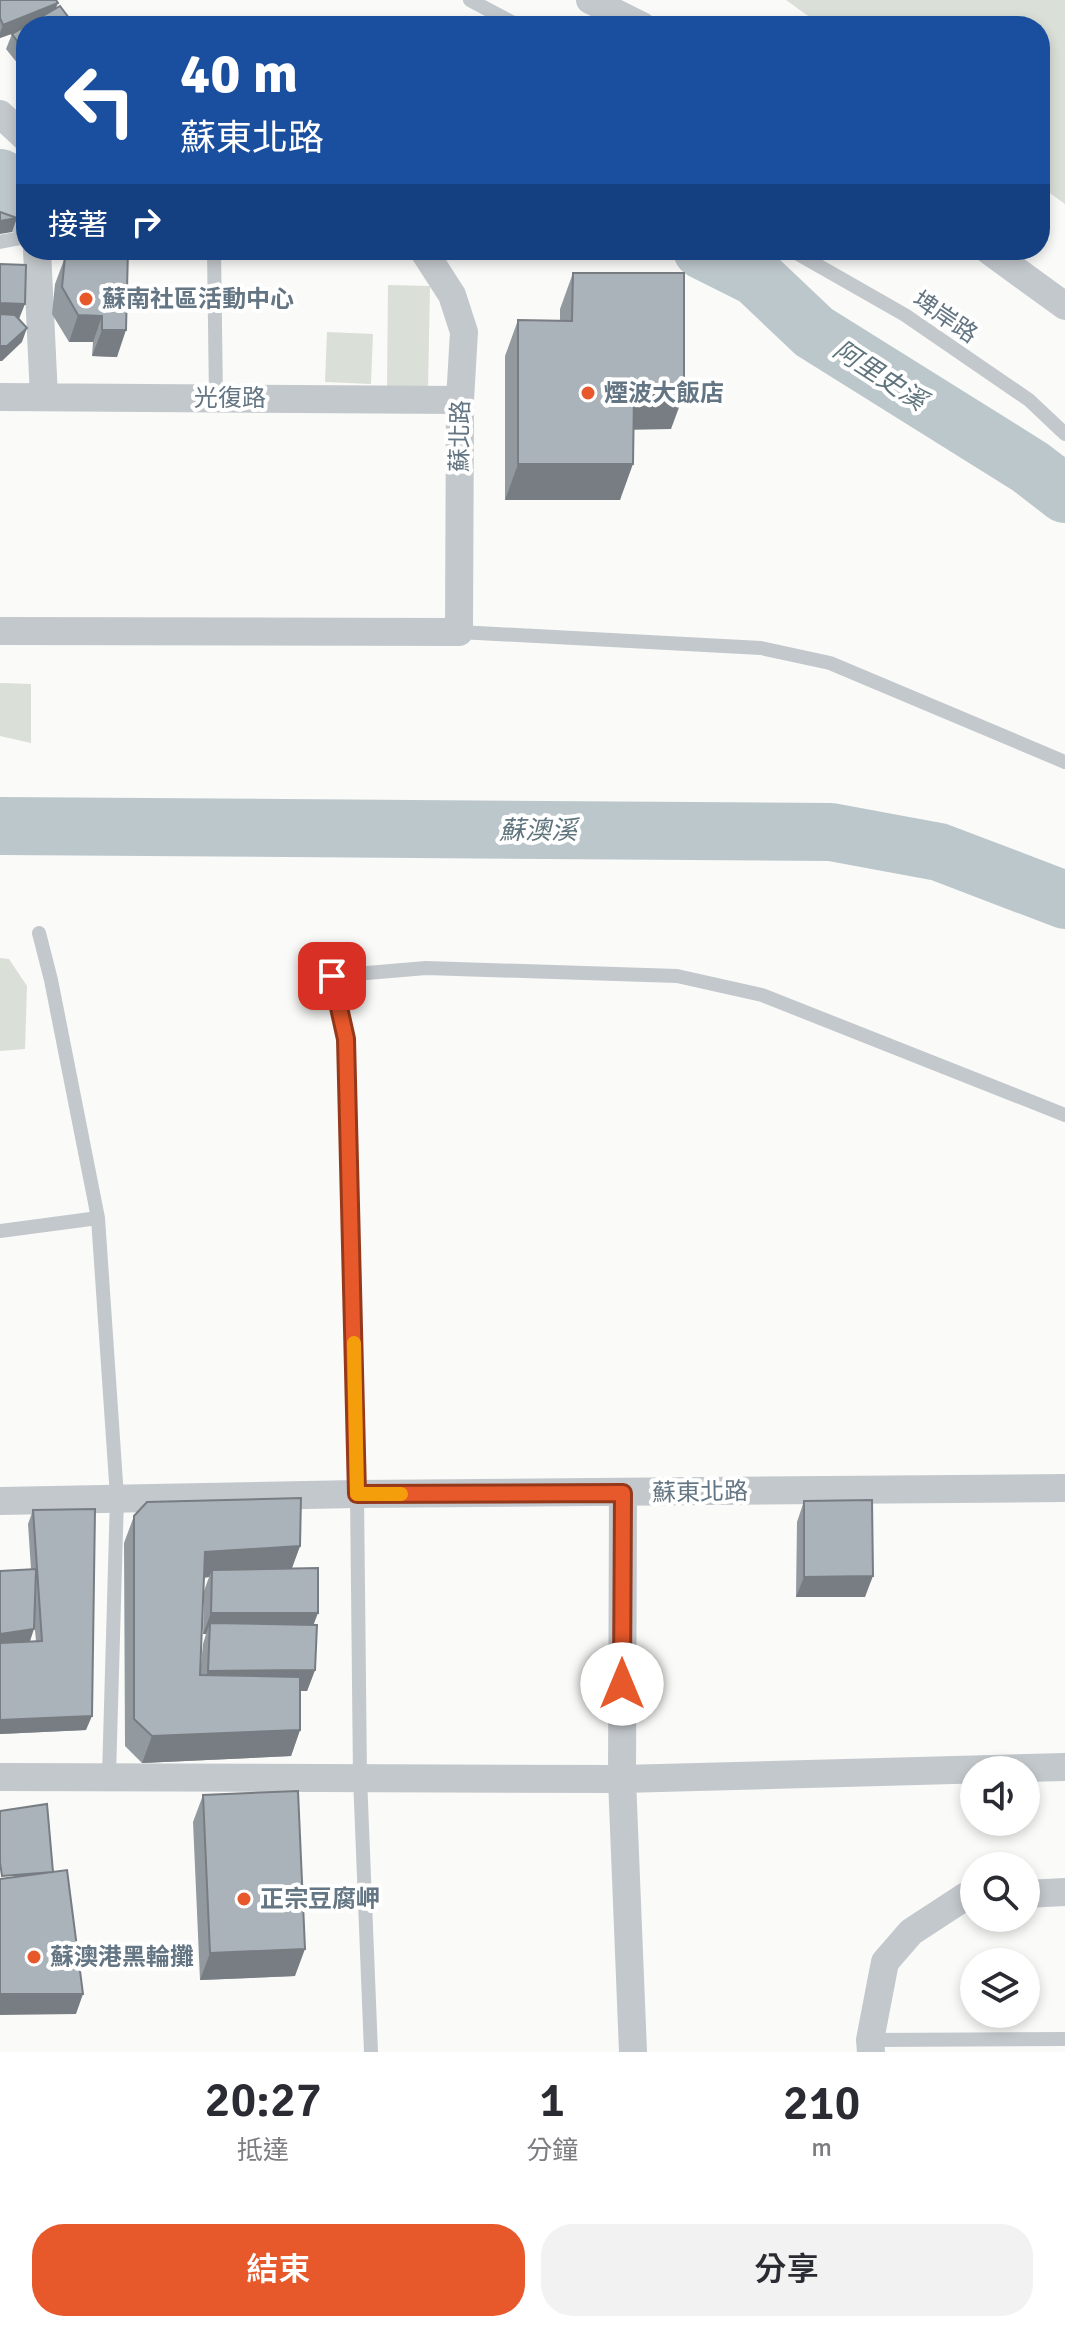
<!DOCTYPE html>
<html lang="zh-TW">
<head>
<meta charset="utf-8">
<style>
	body { margin:0; font-family:Signika,"Noto Sans TC",sans-serif; background:#f2f2f3; color:#2b2b33; height:100vh; display:flex; flex-direction:column; font-size:30px; white-space:nowrap }
	* { box-sizing:border-box; margin:0 }
	p { font-size:26px; color:#7c7c81 }
	.icon { flex:none; width:44px; height:44px; fill:none; stroke:currentColor; stroke-width:2; stroke-linecap:round; stroke-linejoin:round }
	.map { position:relative; height:2052px; overflow:hidden }
	.side { display:flex; flex-direction:column; background:#fff; flex:1 }
	.side>* { flex:none }
	.banner { position:absolute; left:16px; top:16px; width:1034px; height:244px; border-radius:32px; box-shadow:0 4px 12px #0003; background:#1a4fa0; color:#fff; overflow:hidden }
	.fabs { position:absolute; left:960px; top:1756px; display:grid; gap:16px }
	.fabs a { display:grid; place-items:center; width:80px; height:80px; border-radius:50%; background:#fff; box-shadow:0 4px 12px #0003; font-size:40px }
	.pin { position:absolute; display:grid; place-items:center; width:68px; height:68px; color:#fff; margin:-34px; border-radius:16px; box-shadow:0 4px 12px #0006 }
	.me { position:absolute; width:88px; margin:-44px; rotate:0deg; stroke-linejoin:round; filter:drop-shadow(0 0 6px #0008) }
	.turn { display:flex; align-items:center; gap:28px; height:168px; padding:0 32px; font-size:36px }
	.turn .icon { width:104px; height:104px; stroke-width:2.5 }
	.turn b { display:block; font-size:56px; line-height:68px }
	.then { display:flex; align-items:center; height:76px; padding:0 32px; background:#0003; gap:16px; font-size:30px }
	.eta { display:flex; justify-content:space-evenly; align-items:center; height:136px; text-align:center }
	.eta b { font-size:48px; font-weight:600; line-height:56px }
	.action { display:flex; gap:16px; margin-top:auto; padding:16px 32px }
	.action a { flex:1; height:92px; border-radius:32px; background:#e7582a; color:#fff; font-size:32px; font-weight:600; line-height:92px; text-align:center }
	.action a+a { background:#f2f2f3; color:#2b2b33 }
	.map>svg:first-child { display:block }
	.green { fill:#dadfd7 }
	.lines { fill:none; stroke-linecap:round; stroke-linejoin:round }
	.river { stroke:#bcc7cc; stroke-width:58 }
	.service { stroke:#c3c8cc; stroke-width:14 }
	.minor { stroke:#c3c8cc; stroke-width:28 }
	.wall { fill:#929a9f; fill-rule:evenodd }
	.shaded-wall { fill:#777d82 }
	.building { fill:#aab3b9; stroke:#777d82; stroke-width:2 }
	.route-casing { stroke:#96391b; stroke-width:20 }
	.route { stroke:#e7582a; stroke-width:14 }
	.slow { stroke:#f59e0b; stroke-width:14 }
	.poi-dot { fill:#e7582a; stroke:#fff; stroke-width:3 }
	.labels { text-anchor:middle; stroke-width:8; stroke-linejoin:round; paint-order:stroke }
	.poi-label { font-size:24px; font-weight:bold; fill:#647583; stroke:#fff; text-anchor:start }
	.street-label { font-size:24px; fill:#647583; stroke:#fff }
	.water-label { font-size:26px; font-style:italic; fill:#5f747c; stroke:#fff }
</style>
</head>
<body>
<div class="map">
<svg width="1065" height="2052" viewBox="0 0 1065 2052">
	<rect width="100%" height="100%" fill="#fafaf8"/>
	<path class="green" d="M786,0h279v204l-25,-18v-160h-218z
		M388,285l42,1 -2,103 -41,-1z
		M327,332l46,2 -2,50 -46,-2z
		M0,683l31,1v59l-31,-7z
		M0,958l9,1 18,27 -2,63 -25,2z"/>
	<g class="lines">
		<path class="river" d="M0,178l22,13 4,1
			M702,250l54,27 58,55 216,135 35,27
			M0,826l831,6 108,20 126,48"/>
		<path class="service" d="M470,0l49,26
			M0,219l26,11
			M0,242l26,-5
			M214,250l2,148
			M791,250l114,65 124,85 36,34
			M459,632l302,16 69,15 235,99
			M39,933l12,47 47,238 19,279 -8,279
			M0,1231l98,-13
			M870,2040l195,-1
			M371,2052l-11,-275 -3,-283 -11,-455 -14,-63 94,-8 251,8 85,19 303,120"/>
		<path class="minor" d="M590,0l52,26
			M0,114l26,24
			M37,250l7,147
			M988,250l77,56
			M0,397l460,3
			M0,631l459,1 1,-232 4,-68 -12,-37 -29,-45
			M623,1493l-1,286 11,273
			M0,1501l357,-7 708,-6
			M0,1777l622,2 443,-12
			M1026,1894l39,-2
			M871,2052l-1,-12 15,-78 26,-30 55,-36h8"/>
	</g>
	<path class="wall" d="M0,0l26,26v48l-20,-25 6,-15 3,-1 -15,5z
		M128,250l-11,107 -25,-1 1,-14h-24l-17,-28 3,-30 10,-27z
		M573,273l98,156h-37l-14,71h-115v-144l13,-36h42v-11z
		M804,1501l61,96h-69l1,-75z
		M33,1510l53,220 -86,4 31,-165 -3,-45zM34,1620l2,21h-6z
		M134,1516l166,30 -8,22 21,57 2,45 -8,21h-7v39l-9,26 -149,7 -17,-17 -1,-203zM209,1577l-5,14 -1,43h3l-3,10 -3,31 4,-97z
		M203,1795l92,181 -95,4 -7,-158z"/>
	<path class="shaded-wall" d="M58,3l-6,15 -52,20v-5l3,-8z
		M17,218l-5,14 -12,2v-13z
		M0,303l25,1 -6,15 -19,-1z
		M78,315l24,1 -9,26h-24z
		M27,328l-5,14 -20,19h-2v-15z
		M102,330h24l-9,27 -25,-1z
		M634,394h50l-13,35 -50,1z
		M518,464h115l-13,36h-115z
		M300,1546l-10,27 -78,-3 -3,7 -14,1 10,-26z
		M873,1576l-8,21h-69l8,-20z
		M211,1613h107l-8,21 -100,-11 -4,11h-3z
		M34,1629l-5,15 -29,3v-13z
		M315,1670l-8,21h-107l8,-20z
		M92,1716l-6,14 -86,4v-14z
		M300,1730l-9,26 -149,7 10,-27z
		M305,1949l-10,27 -95,4 10,-27z
		M0,1994h83l-7,20 -76,1z"/>
	<path class="building" d="M0,0h56l2,3 -55,22 -3,-7z
		M60,6l15,20h-49v27l-14,-19z
		M0,212l17,6 -17,3z
		M69,250h59l-2,80h-24v-14l-24,-1 -16,-28 3,-30z
		M0,264l26,1 -1,39 -25,-1z
		M573,273h111v121h-50l-1,70h-115v-144l54,1z
		M0,314l15,1 12,13 -20,18h-7z
		M301,1498l-1,48 -95,6 -5,123 100,2v53l-148,6 -18,-17v-203l13,-14z
		M872,1500l1,76 -69,1v-76z
		M95,1509l-3,207 -92,4v-77l42,-2 -9,-131z
		M318,1568v45h-107l1,-43z
		M36,1569l-2,60 -34,5v-63z
		M210,1623l107,2 -2,45 -107,1z
		M298,1791l7,158 -95,4 -7,-158z
		M47,1804l6,68 -51,4 -2,-13v-52z
		M67,1870l16,124h-83v-115z"/>
	<g class="lines">
		<defs>
			<path id="route" d="M332,976l14,63 11,455 266,-1 -1,191"/>
		</defs>
		<use href="#route" class="route-casing"/>
		<use href="#route" class="route"/>
		<path class="slow" d="M354,1343l3,151h44"/>
	</g>
	<g class="poi-dot">
		<circle cx="86" cy="299" r="8"/>
		<circle cx="588" cy="393" r="8"/>
		<circle cx="244" cy="1899" r="8"/>
		<circle cx="34" cy="1957" r="8"/>
	</g>
	<g class="labels">
		<g class="poi-label">
			<text x="102" y="307">蘇南社區活動中心</text>
			<text x="604" y="401">煙波大飯店</text>
			<text x="260" y="1907">正宗豆腐岬</text>
			<text x="50" y="1965">蘇澳港黑輪攤</text>
		</g>
		<g class="street-label">
			<text transform="translate(945 317) rotate(34)" y="8">埤岸路</text>
			<text x="230" y="406">光復路</text>
			<text transform="translate(460 436) rotate(-89)" y="8">蘇北路</text>
			<text transform="translate(700 1492) rotate(-1)" y="8">蘇東北路</text>
		</g>
		<g class="water-label">
			<text transform="translate(880 375) rotate(33)" y="9">阿里史溪</text>
			<text x="538" y="839">蘇澳溪</text>
		</g>
	</g>
</svg>
<div class="fabs">
<a><svg class="icon" aria-label="sound" viewBox="0 0 24 24"><path d="M4 9h4l5-4v14l-5-4H4zM17 9q2 3 0 6"/></svg></a>
<a><svg class="icon" aria-label="search" viewBox="0 0 24 24"><circle cx="10" cy="10" r="6"/><path d="M15 15l6 6"/></svg></a>
<a><svg class="icon" aria-label="layers" viewBox="0 0 24 24"><path d="M12 4l9 5-9 5-9-5zM3 14l9 5 9-5"/></svg></a>
</div>
<div class="pin" style="left:332px;top:976px;background:#d93025"><svg class="icon" aria-label="arrive" viewBox="0 0 24 24"><path d="M6 21V4h12l-3 4 3 4H6"/></svg></div>
<svg class="me" style="left:622px;top:1684px" viewBox="-20 -20 40 40"><circle r="19" fill="#fff"/><path d="M0-13L10 11 0 6-10 11z" fill="#e7582a"/></svg>
<div class="banner">
<div class="turn"><svg class="icon" aria-label="left" viewBox="0 0 24 24"><path d="M17 20v-9H6M10 6l-5 5 5 5"/></svg><div><b>40 m</b>蘇東北路</div></div>
<div class="then">接著<svg class="icon" aria-label="right" viewBox="0 0 24 24"><path d="M7 20v-9h11M14 6l5 5-5 5"/></svg></div>
</div>
</div>
<section class="side">
<div class="eta">
<div><b>20:27</b><p>抵達</p></div>
<div><b>1</b><p>分鐘</p></div>
<div><b>210</b><p>m</p></div>
</div>
<div class="action"><a>結束</a><a>分享</a></div>
</section>
</body>
</html>
